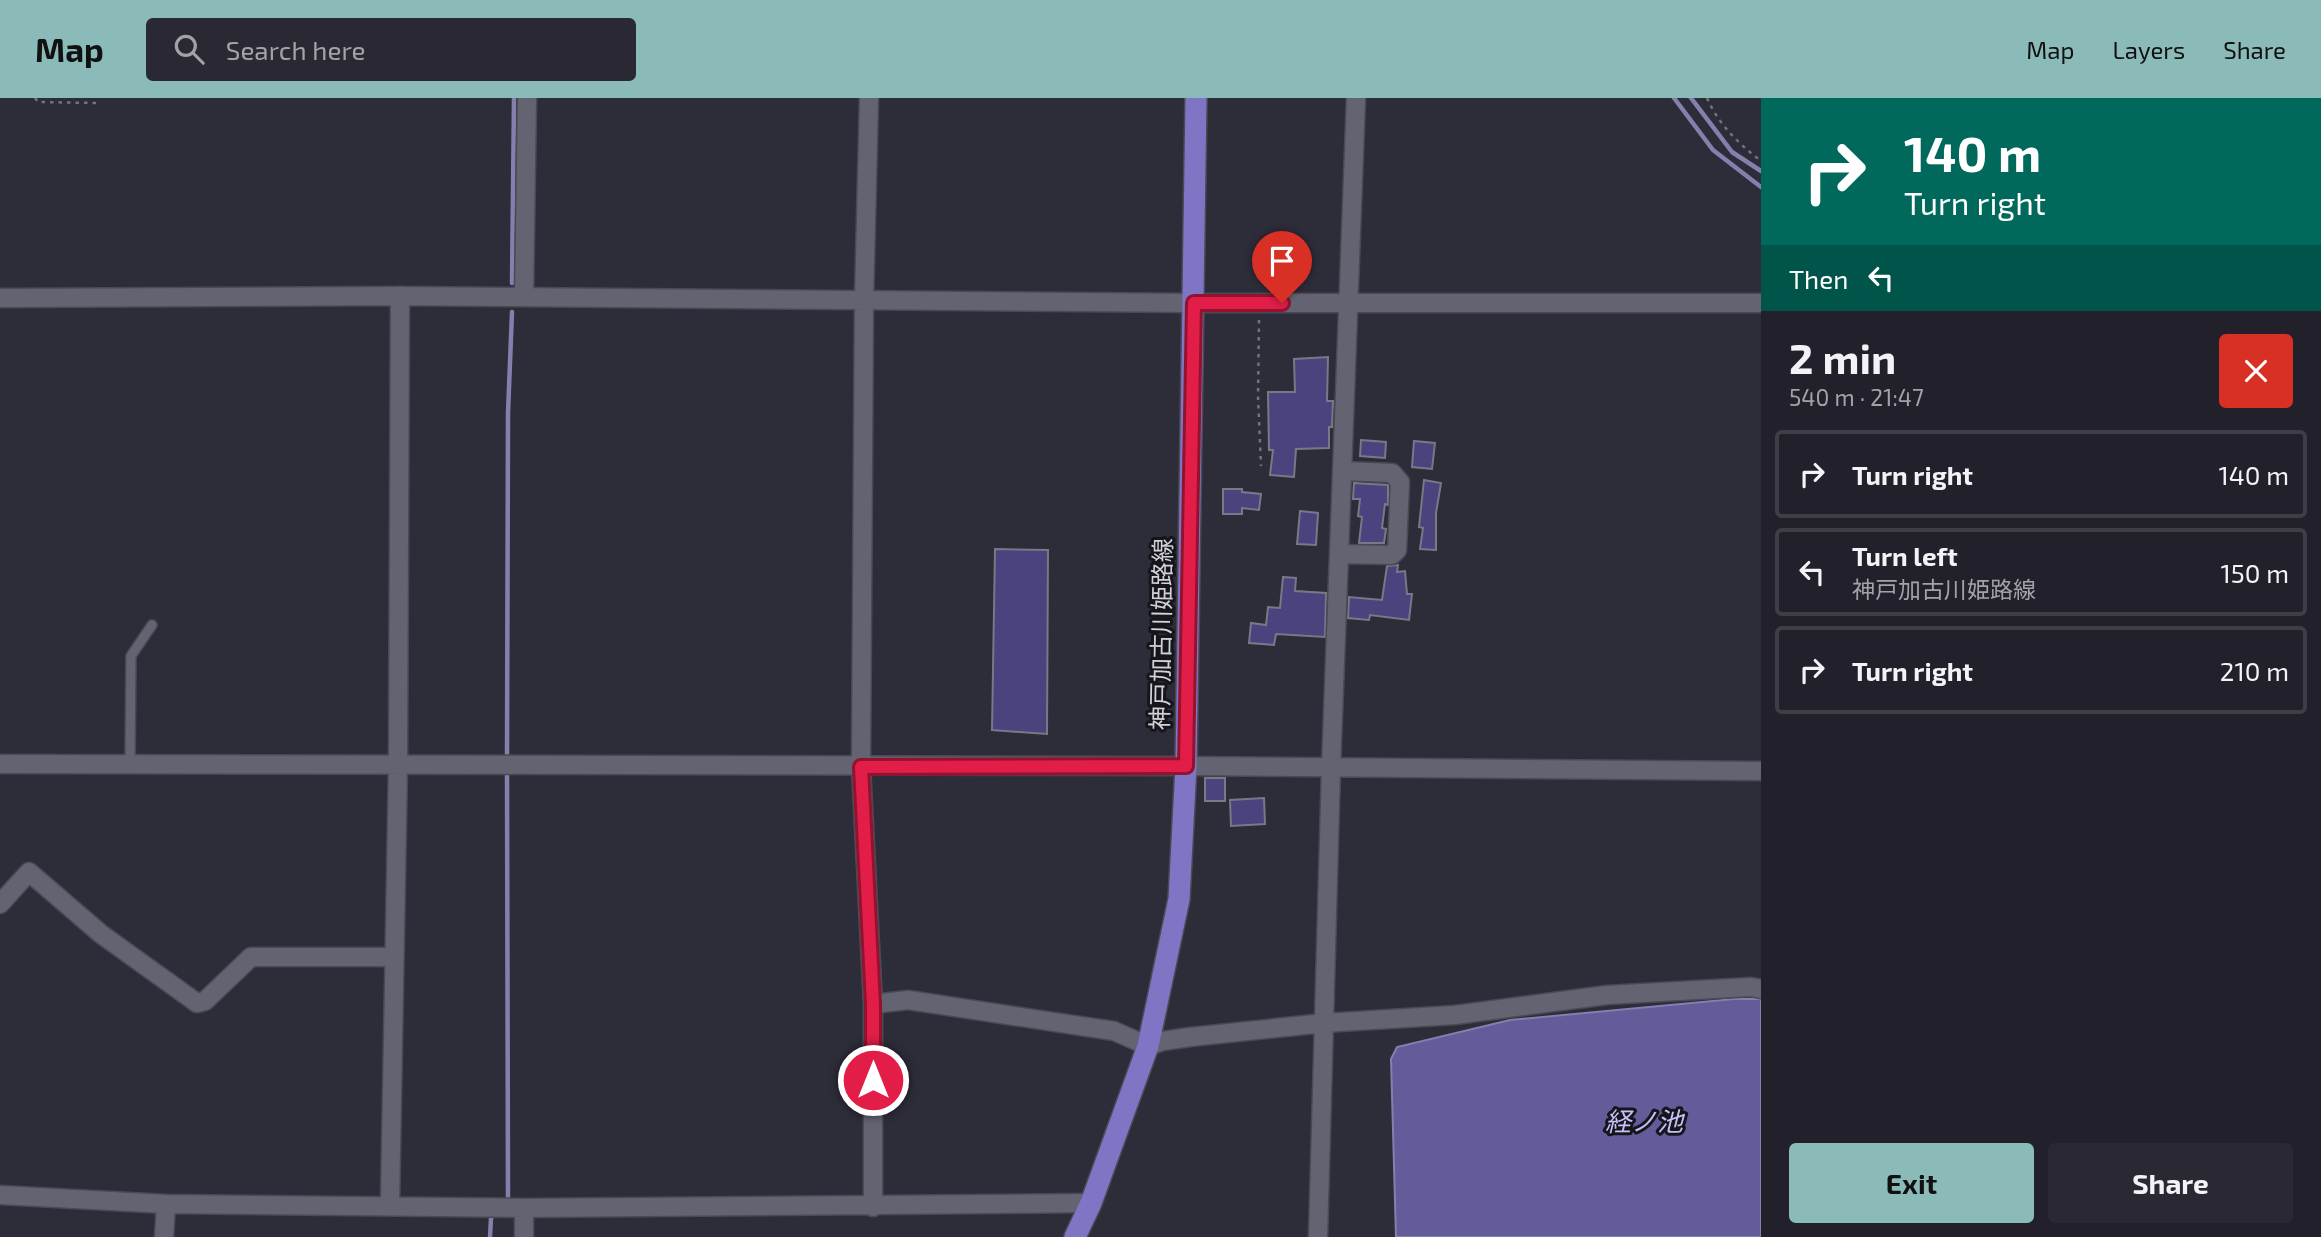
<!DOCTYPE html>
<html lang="en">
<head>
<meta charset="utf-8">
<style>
	body { margin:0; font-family:"Exo 2","Noto Sans JP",sans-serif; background:#2a2933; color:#f1f3f6; height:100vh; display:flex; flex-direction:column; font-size:26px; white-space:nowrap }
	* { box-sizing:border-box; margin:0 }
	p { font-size:23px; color:#a2a3a9 }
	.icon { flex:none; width:38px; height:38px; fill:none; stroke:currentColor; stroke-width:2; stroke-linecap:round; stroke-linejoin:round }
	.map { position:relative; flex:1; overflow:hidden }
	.panel { display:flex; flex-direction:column; background:#22212b; width:560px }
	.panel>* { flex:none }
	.guide { background:#00695c; color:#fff; overflow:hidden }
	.pin { position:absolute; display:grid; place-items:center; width:60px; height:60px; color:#fff; margin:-72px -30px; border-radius:50% 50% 50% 0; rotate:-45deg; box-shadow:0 0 7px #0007 }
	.pin .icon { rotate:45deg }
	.me { position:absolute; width:77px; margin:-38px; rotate:0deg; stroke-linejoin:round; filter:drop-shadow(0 0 5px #0008) }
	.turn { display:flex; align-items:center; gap:24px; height:147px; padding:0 28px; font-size:32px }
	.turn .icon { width:91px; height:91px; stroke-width:2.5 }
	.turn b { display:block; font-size:49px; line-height:60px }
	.then { display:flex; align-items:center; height:66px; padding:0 28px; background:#0003; gap:14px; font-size:26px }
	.round { display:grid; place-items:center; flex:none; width:74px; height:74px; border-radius:7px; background:#2a2933 }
	.head { display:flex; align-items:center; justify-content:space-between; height:119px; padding:0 28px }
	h1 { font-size:42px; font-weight:700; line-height:52px }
	.action { display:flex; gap:14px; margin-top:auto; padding:14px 28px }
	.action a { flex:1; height:80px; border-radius:7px; background:#8bbbb9; color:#111; font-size:28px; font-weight:700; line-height:80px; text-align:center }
	.action a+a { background:#2a2933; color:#f1f3f6 }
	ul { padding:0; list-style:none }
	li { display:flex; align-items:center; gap:21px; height:88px; margin:0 14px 10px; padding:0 14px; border:4px solid #3f3e47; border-radius:7px }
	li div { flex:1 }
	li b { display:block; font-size:26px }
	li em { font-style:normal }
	header { display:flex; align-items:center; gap:42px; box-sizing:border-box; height:98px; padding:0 35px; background:#8bbbb9; color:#111 }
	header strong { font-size:33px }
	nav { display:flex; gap:38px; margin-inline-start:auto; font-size:24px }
	.search { width:490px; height:63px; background:#2a2933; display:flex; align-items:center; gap:18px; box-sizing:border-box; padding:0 24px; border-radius:7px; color:#a2a3a9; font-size:26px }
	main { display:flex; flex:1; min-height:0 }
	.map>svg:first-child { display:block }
	.water { fill:#625d9a; stroke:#8380ad; stroke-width:2 }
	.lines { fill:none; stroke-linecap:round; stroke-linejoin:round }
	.stream { stroke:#8380ad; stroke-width:4.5 }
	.building { fill:#4a437e; stroke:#787887; stroke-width:2 }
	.lane-casing { stroke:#4a4954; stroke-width:12 }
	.street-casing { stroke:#4a4954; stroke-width:21 }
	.primary-casing { stroke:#4a4954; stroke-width:24 }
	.path { stroke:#73737e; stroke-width:2.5; stroke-dasharray:3.5 5; stroke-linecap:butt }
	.lane { stroke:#636372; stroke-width:9 }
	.street { stroke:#636372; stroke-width:18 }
	.primary { stroke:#7f75c5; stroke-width:21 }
	.route-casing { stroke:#92132f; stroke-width:18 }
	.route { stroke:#e11d48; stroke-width:12 }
	.labels { text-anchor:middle; stroke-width:6; stroke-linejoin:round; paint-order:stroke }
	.street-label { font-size:24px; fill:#d1d1d9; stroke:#15151b }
	.water-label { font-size:26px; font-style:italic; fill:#c3c1f7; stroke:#15151b }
</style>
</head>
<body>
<header>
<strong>Map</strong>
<div class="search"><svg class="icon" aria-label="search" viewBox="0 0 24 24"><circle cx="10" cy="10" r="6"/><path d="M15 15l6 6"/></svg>Search here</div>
<nav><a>Map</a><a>Layers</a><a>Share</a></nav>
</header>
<main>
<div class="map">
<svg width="1761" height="1139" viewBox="0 0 1761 1139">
	<rect width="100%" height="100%" fill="#2d2c39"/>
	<path class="water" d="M1734,901h27v238h-365l-5,-178 6,-12 113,-27z"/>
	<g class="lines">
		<path class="stream" d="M1674,0l39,52 48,37
			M1691,0l41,54 29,19
			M512,185l2,-185
			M507,662l1,-347 4,-101
			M505,1105l3,-3 -1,-432
			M490,1139l1,-19 6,-6"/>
	</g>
	<path class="building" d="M1328,259l-1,44h6l-1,26h-3v21l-33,1 -2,28 -24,-2 3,-25h-4l-1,-58h27l-1,-33z
		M1361,342l25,2 -1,16 -25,-2z
		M1414,343l21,2 -3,26 -20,-2z
		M1424,382l17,3 -5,30v37l-16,-1 3,-21 -4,-1z
		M1354,385l34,2v20l-3,-1 -3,24 4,1 -2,14h-25l3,-26 -4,-1 2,-17h-7z
		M1223,391h19v3l19,2 -2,16 -17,-2v6h-19z
		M1300,413l18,2 -2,32 -19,-1z
		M995,451l53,1 -1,184 -55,-4z
		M1398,467l-1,7 8,-1 2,23h5l-3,26 -39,-5 -1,5 -21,-2 1,-21 33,3 5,-34z
		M1283,479l13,1 -1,13 31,2 -1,44 -49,-3 -2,11 -25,-2 2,-20 15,2 2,-18 12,1z
		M1205,680h20v23h-20z
		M1264,700l1,26 -34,2 -1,-26z"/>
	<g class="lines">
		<defs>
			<path id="lane" d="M130,666l1,-108 21,-31"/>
			<path id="street" d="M869,0l-5,202 -3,467 12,237v203
				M524,199l3,-199
				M0,200l400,-2 794,7h567
				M1340,456l52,1 5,-5 3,-68 -8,-9 -49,-2
				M0,666l1186,2 575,5
				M0,806l29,-32 72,62 96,69 8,-2 46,-44h143
				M873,906l35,-4 206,31 34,15 15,-5 27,-4 134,-14 131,-8 152,-20 144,-8 10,2
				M0,1097l166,9 358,4 567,-5
				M390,1107l8,-440 2,-469
				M164,1139l2,-33
				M524,1139v-29
				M1318,1139l13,-469 25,-670"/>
			<path id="primary" d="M1075,1139l16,-34 57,-157 31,-147 7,-133 10,-668"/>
		</defs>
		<use href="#lane" class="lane-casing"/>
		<use href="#street" class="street-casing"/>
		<use href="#primary" class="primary-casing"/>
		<path class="path" d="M35,0l3,4 58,1
			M1707,0c12,27 31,45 54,63
			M1259,222l-1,76 3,70"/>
		<use href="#lane" class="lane"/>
		<use href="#street" class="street"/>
		<use href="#primary" class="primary"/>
	</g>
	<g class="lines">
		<defs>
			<path id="route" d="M873,982v-76l-12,-237 325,-1 8,-463h88"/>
		</defs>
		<use href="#route" class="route-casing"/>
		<use href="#route" class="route"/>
	</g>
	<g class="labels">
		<g class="street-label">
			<text transform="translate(1162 536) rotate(-89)" y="8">神戸加古川姫路線</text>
		</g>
		<g class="water-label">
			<text x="1644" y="1033">経ノ池</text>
		</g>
	</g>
</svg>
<div class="pin" style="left:1282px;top:205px;background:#d93025"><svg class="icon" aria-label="arrive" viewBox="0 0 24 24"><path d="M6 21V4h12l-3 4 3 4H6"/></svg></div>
<svg class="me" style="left:873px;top:982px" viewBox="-20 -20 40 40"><circle r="17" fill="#e11d48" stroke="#fff" stroke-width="3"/><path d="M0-11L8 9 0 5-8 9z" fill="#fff"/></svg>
</div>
<section class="panel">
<div class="guide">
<div class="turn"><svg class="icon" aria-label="right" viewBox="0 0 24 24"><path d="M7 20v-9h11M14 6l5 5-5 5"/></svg><div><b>140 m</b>Turn right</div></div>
<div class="then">Then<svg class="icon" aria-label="left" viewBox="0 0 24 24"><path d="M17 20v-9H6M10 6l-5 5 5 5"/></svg></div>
</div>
<div class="head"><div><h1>2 min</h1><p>540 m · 21:47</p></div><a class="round" style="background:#d93025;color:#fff"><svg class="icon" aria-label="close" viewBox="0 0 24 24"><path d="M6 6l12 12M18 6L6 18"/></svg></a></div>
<ul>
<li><svg class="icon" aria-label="right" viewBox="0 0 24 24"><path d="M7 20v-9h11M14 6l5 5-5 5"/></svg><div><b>Turn right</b></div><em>140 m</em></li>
<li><svg class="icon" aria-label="left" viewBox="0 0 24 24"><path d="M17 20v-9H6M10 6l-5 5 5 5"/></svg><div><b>Turn left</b><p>神戸加古川姫路線</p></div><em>150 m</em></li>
<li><svg class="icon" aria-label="right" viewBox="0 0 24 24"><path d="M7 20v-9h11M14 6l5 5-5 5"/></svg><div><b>Turn right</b></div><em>210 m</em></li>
</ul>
<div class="action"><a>Exit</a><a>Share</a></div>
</section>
</main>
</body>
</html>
